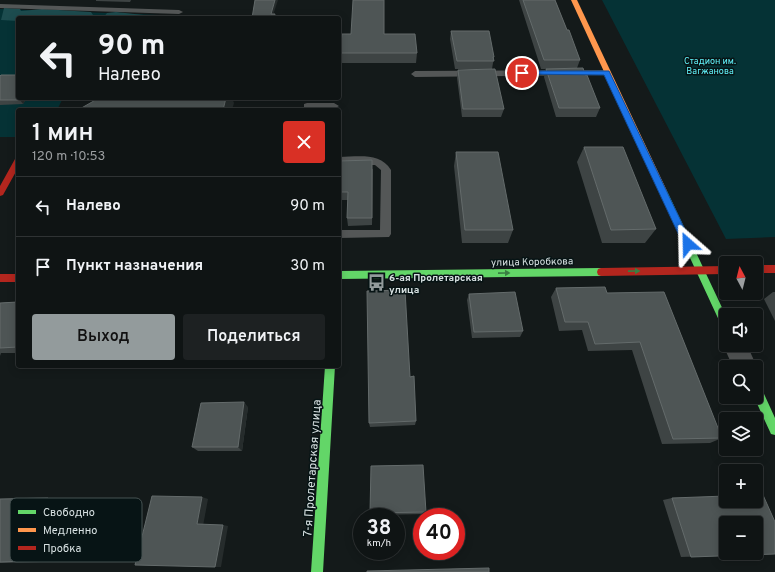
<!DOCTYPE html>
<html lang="ru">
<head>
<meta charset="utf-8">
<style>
	body { margin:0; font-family:Overpass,sans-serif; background:#1d2122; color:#f1f3f6; height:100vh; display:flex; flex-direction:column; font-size:15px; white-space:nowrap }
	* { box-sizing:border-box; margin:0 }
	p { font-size:13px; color:#9b9ea0 }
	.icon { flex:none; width:22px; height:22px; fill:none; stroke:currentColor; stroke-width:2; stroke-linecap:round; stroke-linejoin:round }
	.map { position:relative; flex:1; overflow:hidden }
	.sheet { position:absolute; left:16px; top:108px; width:325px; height:260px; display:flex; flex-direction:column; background:#0f1414; border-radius:4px; box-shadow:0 2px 10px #0003,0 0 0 1px #2f3334 }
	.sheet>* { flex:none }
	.top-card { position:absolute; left:16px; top:16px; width:325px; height:84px; border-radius:4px; box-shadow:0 2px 10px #0003,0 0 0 1px #2f3334; background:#0f1414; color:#f1f3f6; overflow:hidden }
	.needle { width:26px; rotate:353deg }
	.fabs { position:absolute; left:719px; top:256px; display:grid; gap:8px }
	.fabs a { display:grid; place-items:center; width:44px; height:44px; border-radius:4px; background:#0f1414; box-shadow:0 2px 10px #0003,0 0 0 1px #2f3334; font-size:20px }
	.speed { position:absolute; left:353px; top:508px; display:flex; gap:8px; font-size:20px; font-weight:700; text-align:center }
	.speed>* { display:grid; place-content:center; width:52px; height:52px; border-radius:50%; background:#0f1414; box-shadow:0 2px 10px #0003,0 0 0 1px #2f3334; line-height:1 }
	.speed small { font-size:10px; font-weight:400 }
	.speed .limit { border:6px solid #d22; background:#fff; color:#111 }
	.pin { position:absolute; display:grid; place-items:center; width:34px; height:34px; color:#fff; margin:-17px; border:2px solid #fff; border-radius:50%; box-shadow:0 1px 4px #0007 }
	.me { position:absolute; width:44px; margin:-22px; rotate:335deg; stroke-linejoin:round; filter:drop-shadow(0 0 3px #0008) }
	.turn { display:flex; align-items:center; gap:14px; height:84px; padding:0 16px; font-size:18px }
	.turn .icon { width:52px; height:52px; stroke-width:2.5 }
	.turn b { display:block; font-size:28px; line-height:34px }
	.round { display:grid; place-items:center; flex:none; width:42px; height:42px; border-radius:4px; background:#1d2122 }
	.headline { display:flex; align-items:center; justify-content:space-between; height:68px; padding:0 16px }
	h1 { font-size:24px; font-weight:600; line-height:30px }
	.button { display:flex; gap:8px; margin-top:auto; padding:8px 16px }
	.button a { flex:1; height:46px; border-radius:4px; background:#939b9c; color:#111; font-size:16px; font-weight:600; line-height:46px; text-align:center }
	.button a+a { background:#1d2122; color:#f1f3f6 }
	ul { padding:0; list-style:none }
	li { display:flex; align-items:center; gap:12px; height:60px; padding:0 16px; border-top:1px solid #2f3334 }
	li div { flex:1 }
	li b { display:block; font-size:15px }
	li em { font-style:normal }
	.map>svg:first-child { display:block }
	.green { fill:#053235 }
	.forest { fill:#1d4c4f }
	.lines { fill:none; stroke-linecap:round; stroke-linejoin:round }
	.lane { fill:#545757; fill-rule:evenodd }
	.street { fill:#545757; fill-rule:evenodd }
	.fast { fill:#63d668; fill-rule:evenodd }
	.slow { fill:#ff974d; fill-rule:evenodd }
	.jam { fill:#b3261e; fill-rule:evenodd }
	.wall { fill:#3e4444 }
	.shaded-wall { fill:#262c2c }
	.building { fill:#4e5555; stroke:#646b6b; fill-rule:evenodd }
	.oneway { fill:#3a7f43 }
	.route { fill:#1a73e8; stroke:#114b97 }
	.labels { text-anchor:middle; stroke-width:3; stroke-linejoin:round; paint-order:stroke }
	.far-park-label { font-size:9px; fill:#60f1f9; stroke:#071415 }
	.street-label { font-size:10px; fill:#d8e1e2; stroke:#071415 }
	.poi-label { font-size:10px; font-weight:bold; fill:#d8e1e2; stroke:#071415; text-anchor:start }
	.near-street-label { font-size:12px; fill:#d8e1e2; stroke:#071415 }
	.key { fill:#071415; stroke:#465252; stroke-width:1 }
	.key-label { font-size:11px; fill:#d8e1e2 }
</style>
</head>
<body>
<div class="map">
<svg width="775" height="572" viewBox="0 0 775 572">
	<rect width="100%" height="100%" fill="#141a1a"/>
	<path class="green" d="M602,0h173v237l-49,2z
		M0,9l159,6 2,3h-143v80h45l-6,12h-39v27h-18z"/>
	<path class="forest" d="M4,8l16,1 1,2 21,-2 49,3 4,6h-77v3l-17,-1z
		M116,12l37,4 -2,2h-48l4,-5z"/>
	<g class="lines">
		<path class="lane" d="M0,4l179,6 4,2 -4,2 -179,-6z
			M607,70l4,3 -1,2 -195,2 -4,-3 4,-3z
			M307,103h27l5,3 -5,3 -30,-1v-4z
			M339,157c19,0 41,-5 52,13v64l-2,3 -50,1v-8h41l1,-60 -6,-5h-36z"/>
		<path class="street" d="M726,339v6h21l10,22 -1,3v-3h-23l-10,-22z"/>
		<path class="fast" d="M663,188l4,3 59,125v14l-3,-1 -64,-138z
			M601,268l3,1 1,3 -1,3 -3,1 -262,3v-8z
			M325,366h10l-12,206h-12z
			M756,384l4,1 15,33v17l-4,-1 -17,-37h2z"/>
		<path class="slow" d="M571,0h6l90,191 -1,2 -3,1 -4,-3z"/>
		<path class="jam" d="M18,158v10l-15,27 -3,1v-10l15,-27z
			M756,265h19v8h-19z
			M726,266v8l-125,2 -3,-1 -1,-3 1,-3 3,-1z
			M0,274h18v8h-18z"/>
	</g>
	<path class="wall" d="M96,0h35l-1,2 -34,-1z
		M519,0h36l12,30 13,30 -3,8 8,7 15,33 -4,9h-40l-12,-40 2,-8h-5z
		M451,31l43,26 -2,12h-37l-5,-30z
		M384,34l33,19 -1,10h-75l-1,-10z
		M458,70l46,39 -3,8h-39l-5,-39z
		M0,76l27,22 -4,6 -23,1z
		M584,147l72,82 -11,14h-43l-25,-81z
		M456,152l57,78 -5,13h-46l-8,-77z
		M339,161l34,8 -1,56 -24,1 -1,-8 1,-18h-9z
		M556,288l51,5 115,145 -12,5 -48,1 -30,-94 -44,1 -6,-21 -23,1 -8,-34z
		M773,292h2v29l-11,-22z
		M469,294l54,37 -3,6 -48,1 -5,-38z
		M18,302v51h-17l-1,3v-53z
		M248,407l-6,44h-44l-6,-4z
		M416,421l-1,4 -45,2 -1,-4z
		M48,498l14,3 -19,61 -43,1v-64z
		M672,498l103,56 -94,3 -18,-57z
		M426,512l-1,2 -54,1 -1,-2z"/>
	<path class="shaded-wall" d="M275,0h3l-6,18 -1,-4z
		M21,98h6l-4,6 -3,-4z
		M226,98h6l2,5 -2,7h-9z
		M244,402l4,5 -6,44 -4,-4z
		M202,497l6,2 -5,27 -6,-2z
		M48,498l14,3 -19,61 -17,-1z
		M223,525l5,1 -7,41h-6z"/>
	<path class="building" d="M255,0h20l-4,14h4l-1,4h-22z
		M353,0h31v34h31l2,19h-77l2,-19h9z
		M523,0h32l12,30h2l11,30h-36z
		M451,31h38l5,26h-1l1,4h-37z
		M583,68l2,7h2l13,33h-41l-13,-39z
		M495,69l9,40h-41l-5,-39z
		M1,75h17v23h3l-1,2h-20v-24z
		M99,98h127l-3,12h-145z
		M584,147h39l33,82 -45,1z
		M456,152h42l15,78h-48z
		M372,160v58h-25l1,-26h-9v-31z
		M605,287l2,6 57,-1 58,146 -49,1 -33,-97 -45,2 -7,-22h-23l-9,-34z
		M405,290l5,87 4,-1 2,45 -47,2 -2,-132z
		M515,292l8,39 -49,1 -5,-38z
		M18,302v45l-18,1v-45z
		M244,402l-6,45h-46l9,-44z
		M423,465l3,47 -56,1 1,-47z
		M756,495h7l12,27v32l-84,3 -19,-59 54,-2v5h30zM726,523h30v30h-30z
		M152,496l50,1 -5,27 26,1 -8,42 -80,-2z
		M48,498l-22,63 -26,1v-63z
		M489,568v4h-122v-1z"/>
	<defs><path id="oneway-solid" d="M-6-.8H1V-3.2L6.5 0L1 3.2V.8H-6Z"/></defs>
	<g class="oneway">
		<use href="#oneway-solid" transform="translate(634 271) rotate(-1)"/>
		<use href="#oneway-solid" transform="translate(504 273) rotate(-1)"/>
	</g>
	<path class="route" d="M522,71h87l83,173 -1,3h-6l-2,-3 -79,-169 -85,-1v-2z"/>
	<defs>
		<symbol id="bus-bare" viewBox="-9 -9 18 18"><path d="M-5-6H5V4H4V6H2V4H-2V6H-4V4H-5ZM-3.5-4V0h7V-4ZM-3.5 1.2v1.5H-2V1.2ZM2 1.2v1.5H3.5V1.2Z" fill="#939b9c" stroke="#071415" stroke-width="2.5" paint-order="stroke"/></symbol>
	</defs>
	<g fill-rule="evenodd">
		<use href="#bus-bare" x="364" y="270" width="25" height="25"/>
	</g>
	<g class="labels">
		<g class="far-park-label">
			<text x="710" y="64">Стадион им.<tspan x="710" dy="10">Вагжанова</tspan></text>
		</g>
		<g class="street-label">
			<text transform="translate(532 261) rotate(-1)" y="4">улица Коробкова</text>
		</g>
		<g class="poi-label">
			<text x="389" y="281">6-ая Пролетарская<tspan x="389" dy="12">улица</tspan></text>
		</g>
		<g class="near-street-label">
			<text transform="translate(312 468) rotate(-86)" y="4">7-я Пролетарская улица</text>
		</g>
	</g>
	<rect x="10" y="498" width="132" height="64" rx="6" class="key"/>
	<rect x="18" y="510" width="18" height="4" fill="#63d668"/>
	<rect x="18" y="528" width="18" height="4" fill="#ff974d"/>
	<rect x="18" y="546" width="18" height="4" fill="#b3261e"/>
	<g class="key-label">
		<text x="43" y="516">Свободно</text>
		<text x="43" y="534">Медленно</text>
		<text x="43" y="552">Пробка</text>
	</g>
</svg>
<div class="fabs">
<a><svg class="needle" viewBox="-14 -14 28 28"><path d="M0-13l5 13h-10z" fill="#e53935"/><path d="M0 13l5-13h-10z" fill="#9b9ea0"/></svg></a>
<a><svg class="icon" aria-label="sound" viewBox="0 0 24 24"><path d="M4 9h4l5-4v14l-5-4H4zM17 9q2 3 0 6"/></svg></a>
<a><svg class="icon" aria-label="search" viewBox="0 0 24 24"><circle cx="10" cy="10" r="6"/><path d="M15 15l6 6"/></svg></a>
<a><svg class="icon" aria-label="layers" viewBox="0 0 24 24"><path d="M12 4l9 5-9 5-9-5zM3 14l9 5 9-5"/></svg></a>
<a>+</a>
<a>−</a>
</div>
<div class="speed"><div>38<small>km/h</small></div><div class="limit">40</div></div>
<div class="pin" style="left:522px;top:73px;background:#d93025"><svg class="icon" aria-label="arrive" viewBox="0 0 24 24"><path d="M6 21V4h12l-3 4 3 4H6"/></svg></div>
<svg class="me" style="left:688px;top:244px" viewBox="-20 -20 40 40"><path d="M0-17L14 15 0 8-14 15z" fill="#1a73e8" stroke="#fff" stroke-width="4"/></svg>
<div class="top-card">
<div class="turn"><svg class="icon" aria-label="left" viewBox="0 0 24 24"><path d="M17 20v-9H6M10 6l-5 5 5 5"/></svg><div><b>90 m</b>Налево</div></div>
</div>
<section class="sheet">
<div class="headline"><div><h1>1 мин</h1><p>120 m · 10:53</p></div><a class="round" style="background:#d93025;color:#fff"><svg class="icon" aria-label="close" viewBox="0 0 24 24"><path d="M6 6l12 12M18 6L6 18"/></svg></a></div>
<ul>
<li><svg class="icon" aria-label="left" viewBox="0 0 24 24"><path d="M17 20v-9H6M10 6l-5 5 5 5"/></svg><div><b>Налево</b></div><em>90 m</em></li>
<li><svg class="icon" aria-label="arrive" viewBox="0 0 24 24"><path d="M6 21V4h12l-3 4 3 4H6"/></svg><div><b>Пункт назначения</b></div><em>30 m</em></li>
</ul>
<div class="button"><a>Выход</a><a>Поделиться</a></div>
</section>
</div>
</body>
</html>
